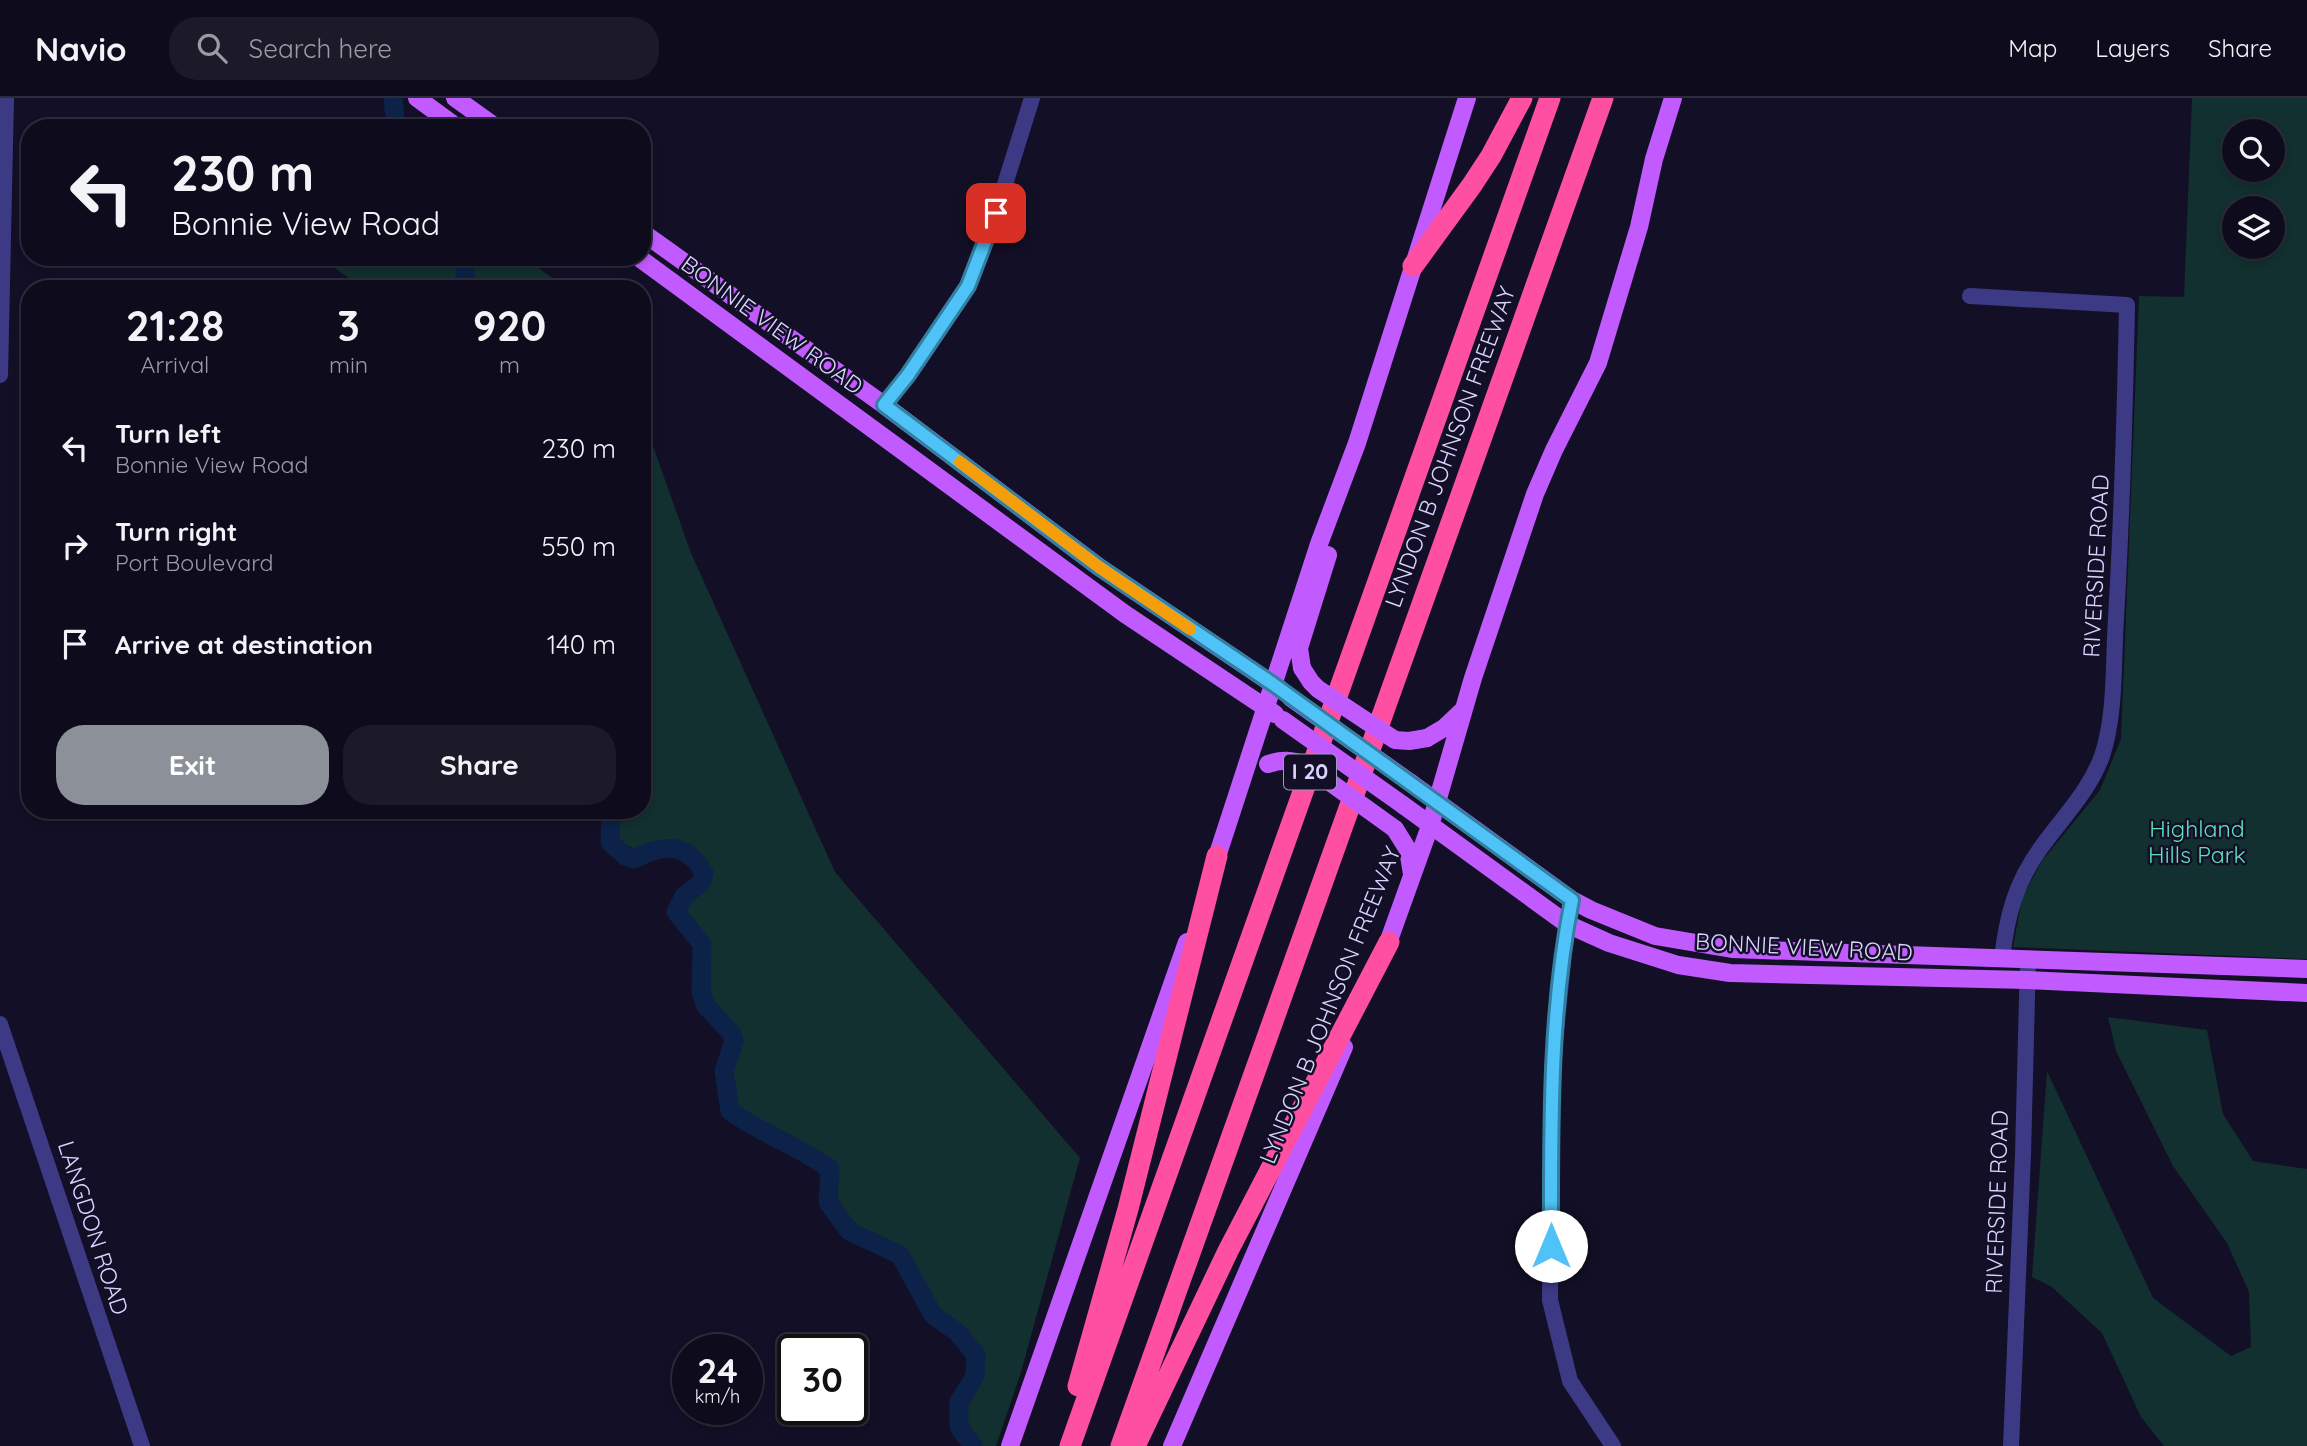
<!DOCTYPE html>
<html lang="en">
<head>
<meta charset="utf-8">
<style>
	body { margin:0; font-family:Quicksand,sans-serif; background:#1c1929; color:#f1f3f6; height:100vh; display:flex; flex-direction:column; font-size:26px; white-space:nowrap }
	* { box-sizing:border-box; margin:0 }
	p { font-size:23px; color:#9b9ba3 }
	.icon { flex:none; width:38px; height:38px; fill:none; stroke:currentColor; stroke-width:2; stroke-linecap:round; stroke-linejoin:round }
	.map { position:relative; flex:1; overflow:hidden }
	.details { position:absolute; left:21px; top:182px; width:630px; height:539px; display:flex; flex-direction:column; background:#0e0b1c; border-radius:28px; box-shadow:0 4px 10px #0003,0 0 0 2px #2e2b3b }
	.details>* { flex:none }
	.banner { position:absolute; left:21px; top:21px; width:630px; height:147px; border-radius:28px; box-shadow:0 4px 10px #0003,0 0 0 2px #2e2b3b; background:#0e0b1c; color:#f1f3f6; overflow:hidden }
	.controls { position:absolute; left:2222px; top:21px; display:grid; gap:14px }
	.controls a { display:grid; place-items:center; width:63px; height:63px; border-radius:50%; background:#0e0b1c; box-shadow:0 4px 10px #0003,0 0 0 2px #2e2b3b; font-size:35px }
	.speed { position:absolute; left:672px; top:1236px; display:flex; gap:14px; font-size:35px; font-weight:700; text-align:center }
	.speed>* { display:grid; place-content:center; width:91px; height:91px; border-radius:50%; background:#0e0b1c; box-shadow:0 4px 10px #0003,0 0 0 2px #2e2b3b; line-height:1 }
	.speed small { font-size:18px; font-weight:400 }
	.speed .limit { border:4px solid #111; border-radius:10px; background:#fff; color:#111 }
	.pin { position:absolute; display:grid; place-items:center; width:60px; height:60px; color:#fff; margin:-30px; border-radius:14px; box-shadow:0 4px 10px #0006 }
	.me { position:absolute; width:77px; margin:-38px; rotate:0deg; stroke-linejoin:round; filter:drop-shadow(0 0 5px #0008) }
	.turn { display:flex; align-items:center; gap:24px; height:147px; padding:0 35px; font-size:32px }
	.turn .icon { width:91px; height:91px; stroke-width:2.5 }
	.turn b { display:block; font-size:49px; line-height:60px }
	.eta { display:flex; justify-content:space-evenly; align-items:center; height:119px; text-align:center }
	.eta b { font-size:42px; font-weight:700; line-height:49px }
	.button { display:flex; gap:14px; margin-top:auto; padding:14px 35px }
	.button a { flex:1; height:80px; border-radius:28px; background:#8c9099; color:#fff; font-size:28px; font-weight:700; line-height:80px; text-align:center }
	.button a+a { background:#1c1929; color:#f1f3f6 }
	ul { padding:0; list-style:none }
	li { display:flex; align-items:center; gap:21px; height:98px; padding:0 35px }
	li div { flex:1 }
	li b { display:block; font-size:26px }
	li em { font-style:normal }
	header { display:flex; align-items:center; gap:42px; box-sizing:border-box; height:98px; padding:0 35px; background:#0e0b1c; border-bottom:2px solid #2e2b3b }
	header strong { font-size:33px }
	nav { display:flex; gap:38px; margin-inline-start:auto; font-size:24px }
	.search { width:490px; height:63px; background:#1c1929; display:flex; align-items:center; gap:18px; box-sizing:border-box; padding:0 24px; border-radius:28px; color:#9b9ba3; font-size:26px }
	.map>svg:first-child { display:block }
	.green { fill:#12302f; fill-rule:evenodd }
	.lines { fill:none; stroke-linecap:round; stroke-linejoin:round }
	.river { stroke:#0c2248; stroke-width:19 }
	.minor { stroke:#3d3a85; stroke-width:16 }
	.major { stroke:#c25bff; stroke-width:18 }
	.highway { stroke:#ff4fa3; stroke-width:21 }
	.major-bridge { stroke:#c25bff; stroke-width:18 }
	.route-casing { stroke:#337fa1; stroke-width:18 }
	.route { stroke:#4fc3f7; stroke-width:12 }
	.slow { stroke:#f59e0b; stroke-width:12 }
	.labels { text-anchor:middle; stroke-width:5; stroke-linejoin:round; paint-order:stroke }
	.shield { fill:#130f26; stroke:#9e99be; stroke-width:2 }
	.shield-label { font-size:21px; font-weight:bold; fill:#d9d4ff }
	.street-label { font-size:23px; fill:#d9d4ff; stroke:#130f26 }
	.park-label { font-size:23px; fill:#5fe0c0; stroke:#130f26 }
</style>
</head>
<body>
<header>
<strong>Navio</strong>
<div class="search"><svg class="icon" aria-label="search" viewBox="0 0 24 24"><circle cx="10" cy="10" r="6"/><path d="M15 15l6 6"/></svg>Search here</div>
<nav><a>Map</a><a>Layers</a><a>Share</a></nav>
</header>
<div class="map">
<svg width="2307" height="1348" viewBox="0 0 2307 1348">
	<rect width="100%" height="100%" fill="#130f26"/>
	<path class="green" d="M2192,0h115v861l-294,-12 9,-49 20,-37 58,-71 21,-51 18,-443 45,1zM2235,33h38v39h-38zM2235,110h38v39h-38z
		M335,159h188l45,32h-216l1,-8 -17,-12z
		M642,317l49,138 144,319 245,286 -59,214 -25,74h-19l-13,-22 -11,-10 2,-21 9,-11 8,-28 -7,-23 -39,-30 -25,-51 -35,-16 -41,-43 1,-30 -15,-12 -33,-19 -25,-5 -21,-18 -12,-39 14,-34 -30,-37 2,-57 -29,-32 3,-17 22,-18v-15l-12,-14 -39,-2 -14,8 -27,-13 -1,-27h33z
		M2108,919l99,13 16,84 30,47 54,8v277h-143l-23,-29 -39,-84 -50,-46 -20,-10 15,-206 106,227 78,58 20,-9 -2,-55 -22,-49 -54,-77 -57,-115z"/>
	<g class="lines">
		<path class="river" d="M393,0l3,30
			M465,191v-32
			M611,712l-1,32 15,14 9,3c29,-15 53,-17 70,14l-3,10 -17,13 -8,16 26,32 -1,47 5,15 26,28 2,7 -10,30 6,40c32,23 69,35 100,58l-2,33 21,29 51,24 33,60 24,17 19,23 -1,21 -16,26v25l14,19"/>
		<path class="minor" d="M1970,198l157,9c-2,105 -5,209 -11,314 -3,44 0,95 -14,137 -13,36 -41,63 -62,93 -25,35 -33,67 -38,109
			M0,277l6,-277
			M884,307l24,-30 60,-89 28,-73 36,-115
			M1572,802l-5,24 -15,146 -2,230 20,81 43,65
			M0,926l142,422
			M2011,1348l12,-292 5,-195"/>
		<path class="major" d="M417,0l41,30
			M455,0l42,30
			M642,134l242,173 215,162 181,122
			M638,159l487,357 150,100
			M1302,570l-3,-20 29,-93
			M1427,640l17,-10 18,-17
			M1411,685l161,117 19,10 64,26 77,13 575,20
			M1403,707l164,119 42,19 69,22 52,8 297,7 280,13
			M1395,731l13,21 4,24
			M1213,771l106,-325 38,-101 110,-345
			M1384,856l46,-128 43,-148 62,-184 19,-44 44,-87 41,-136 15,-68 19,-61
			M1010,1348l177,-504
			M1172,1348l172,-399"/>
		<path class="highway" d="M1413,168l59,-81 19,-29 31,-58
			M1078,1288l50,-177 89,-353
			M1070,1348l480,-1348
			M1121,1348l482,-1348
			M1135,1348l93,-195 161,-309"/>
		<path class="major-bridge" d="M1302,570l9,14 7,7 77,51 14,1 18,-3
			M1291,600l120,85
			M1283,622l120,85
			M1268,666c14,-5 24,-4 38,1l89,64"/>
	</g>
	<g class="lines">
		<defs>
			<path id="route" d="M996,115l-28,73 -60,89 -24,30 215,162 174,117 299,216c-23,113 -21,231 -21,346"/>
		</defs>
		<use href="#route" class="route-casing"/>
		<use href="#route" class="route"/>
		<path class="slow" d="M960,364l139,105 91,62"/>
	</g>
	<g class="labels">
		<rect class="shield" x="1284" y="656.5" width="52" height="35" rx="5"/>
		<g class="shield-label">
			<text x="1310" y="681">I 20</text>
		</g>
		<g class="street-label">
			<text transform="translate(772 227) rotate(36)" y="8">BONNIE VIEW ROAD</text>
			<text transform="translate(1450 349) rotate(-70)" y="8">LYNDON B JOHNSON FREEWAY</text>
			<text transform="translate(2096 468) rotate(-87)" y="8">RIVERSIDE ROAD</text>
			<text transform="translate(1804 849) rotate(3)" y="8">BONNIE VIEW ROAD</text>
			<text transform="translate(1330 907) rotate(-68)" y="8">LYNDON B JOHNSON FREEWAY</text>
			<text transform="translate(1997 1104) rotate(-88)" y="8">RIVERSIDE ROAD</text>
			<text transform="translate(93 1130) rotate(72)" y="8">LANGDON ROAD</text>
		</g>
		<g class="park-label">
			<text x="2197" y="739">Highland<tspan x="2197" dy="26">Hills Park</tspan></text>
		</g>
	</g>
</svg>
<div class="controls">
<a><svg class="icon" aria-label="search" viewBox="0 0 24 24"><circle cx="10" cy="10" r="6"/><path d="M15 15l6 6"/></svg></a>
<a><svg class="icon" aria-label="layers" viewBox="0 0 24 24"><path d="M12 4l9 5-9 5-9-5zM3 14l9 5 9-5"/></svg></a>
</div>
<div class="speed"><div>24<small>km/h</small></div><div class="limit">30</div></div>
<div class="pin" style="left:996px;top:115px;background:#d93025"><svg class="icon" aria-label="arrive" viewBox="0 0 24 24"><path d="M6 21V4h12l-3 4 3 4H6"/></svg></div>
<svg class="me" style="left:1551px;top:1148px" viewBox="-20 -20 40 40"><circle r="19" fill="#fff"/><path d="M0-13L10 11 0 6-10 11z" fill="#4fc3f7"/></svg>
<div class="banner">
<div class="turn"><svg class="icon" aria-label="left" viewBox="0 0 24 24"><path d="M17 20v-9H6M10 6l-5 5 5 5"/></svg><div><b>230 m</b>Bonnie View Road</div></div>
</div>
<section class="details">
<div class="eta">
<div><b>21:28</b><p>Arrival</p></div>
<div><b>3</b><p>min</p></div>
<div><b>920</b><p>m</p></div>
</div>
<ul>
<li><svg class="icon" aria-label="left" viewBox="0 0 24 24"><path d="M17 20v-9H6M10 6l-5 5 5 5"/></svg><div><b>Turn left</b><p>Bonnie View Road</p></div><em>230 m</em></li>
<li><svg class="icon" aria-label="right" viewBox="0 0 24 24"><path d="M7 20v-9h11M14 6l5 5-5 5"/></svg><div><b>Turn right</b><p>Port Boulevard</p></div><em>550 m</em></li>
<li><svg class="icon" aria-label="arrive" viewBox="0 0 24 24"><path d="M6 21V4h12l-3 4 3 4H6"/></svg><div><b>Arrive at destination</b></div><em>140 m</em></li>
</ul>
<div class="button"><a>Exit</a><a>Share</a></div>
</section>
</div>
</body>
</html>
